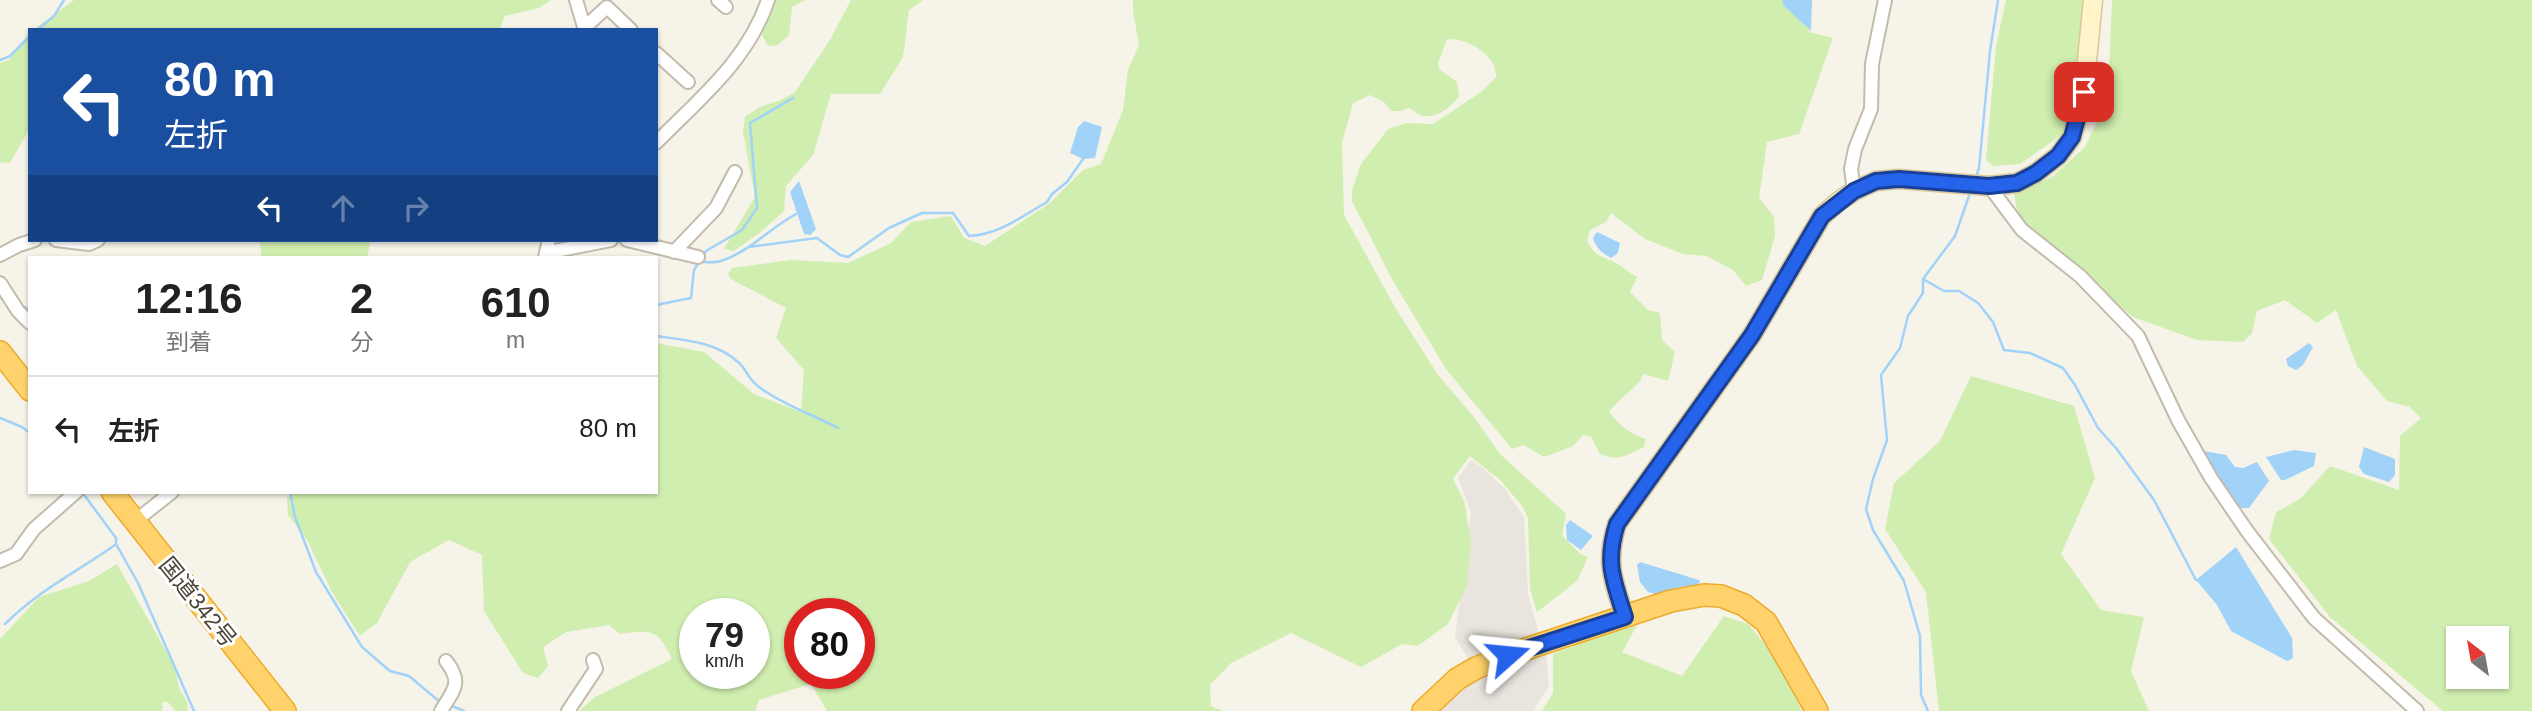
<!DOCTYPE html>
<html lang="ja">
<head>
<meta charset="utf-8">
<style>
	body { margin:0; font-family:Arial,"Noto Sans JP",sans-serif; background:#f6f6f6; color:#222; height:100vh; display:flex; flex-direction:column; font-size:26px; white-space:nowrap }
	* { box-sizing:border-box; margin:0 }
	p { font-size:23px; color:#767676 }
	.icon { flex:none; width:38px; height:38px; fill:none; stroke:currentColor; stroke-width:2; stroke-linecap:round; stroke-linejoin:round }
	.map { position:relative; flex:1; overflow:hidden }
	.drawer { position:absolute; left:28px; top:256px; width:630px; height:238px; display:flex; flex-direction:column; background:#fff; border-radius:0px; box-shadow:0 2px 5px #0004 }
	.drawer>* { flex:none }
	.guide { position:absolute; left:28px; top:28px; width:630px; height:214px; border-radius:0px; box-shadow:0 2px 5px #0004; background:#1a4fa0; color:#fff; overflow:hidden }
	.needle { width:46px; rotate:329deg }
	.controls { position:absolute; left:2446px; top:626px; display:grid; gap:14px }
	.controls a { display:grid; place-items:center; width:63px; height:63px; border-radius:0px; background:#fff; box-shadow:0 2px 5px #0004; font-size:35px }
	.speed { position:absolute; left:679px; top:598px; display:flex; gap:14px; font-size:35px; font-weight:700; text-align:center }
	.speed>* { display:grid; place-content:center; width:91px; height:91px; border-radius:50%; background:#fff; box-shadow:0 2px 5px #0004; line-height:1 }
	.speed small { font-size:18px; font-weight:400 }
	.speed .limit { border:10px solid #d22; background:#fff; color:#111 }
	.pin { position:absolute; display:grid; place-items:center; width:60px; height:60px; color:#fff; margin:-30px; border-radius:14px; box-shadow:0 4px 10px #0006 }
	.me { position:absolute; width:77px; margin:-38px; rotate:72deg; stroke-linejoin:round; filter:drop-shadow(0 0 5px #0008) }
	.turn { display:flex; align-items:center; gap:24px; height:147px; padding:0 21px; font-size:32px }
	.turn .icon { width:91px; height:91px; stroke-width:2.5 }
	.turn b { display:block; font-size:49px; line-height:60px }
	.lanes { display:flex; align-items:center; height:66px; padding:0 21px; background:#0003; justify-content:center; gap:35px; direction:ltr }
	.lanes .off { opacity:.35 }
	.eta { display:flex; justify-content:space-evenly; align-items:center; height:119px; text-align:center }
	.eta b { font-size:42px; font-weight:700; line-height:49px }
	ul { padding:0; list-style:none }
	li { display:flex; align-items:center; gap:21px; height:105px; padding:0 21px; border-top:2px solid #e0e0e0 }
	li div { flex:1 }
	li b { display:block; font-size:26px }
	li em { font-style:normal }
	.map>svg:first-child { display:block }
	.industrial { fill:#e9e4de }
	.green { fill:#d0eeaf; fill-rule:evenodd }
	.water { fill:#a1d2f8 }
	.lines { fill:none; stroke-linecap:round; stroke-linejoin:round }
	.stream { stroke:#a1d2f8; stroke-width:2.5 }
	.street-casing { stroke:#c3bbab; stroke-width:16 }
	.secondary-casing { stroke:#dac995; stroke-width:21 }
	.highway-casing { stroke:#edab2d; stroke-width:24 }
	.street { stroke:#fff; stroke-width:12 }
	.secondary { stroke:#fff4ca; stroke-width:18 }
	.highway { stroke:#ffd26b; stroke-width:21 }
	.route-casing { stroke:#184099; stroke-width:18 }
	.route { stroke:#2563eb; stroke-width:12 }
	.labels { text-anchor:middle; stroke-width:6; stroke-linejoin:round; paint-order:stroke }
	.street-label { font-size:23px; fill:#4b4437; stroke:#fff }
</style>
</head>
<body>
<div class="map">
<svg width="2532" height="711" viewBox="0 0 2532 711">
	<rect width="100%" height="100%" fill="#f6f3e9"/>
	<path class="industrial" d="M1471,460l12,8 22,21 19,28 4,76 11,41 -71,25 -13,-22 16,-125 -13,-34z
		M1546,651l3,35 -16,25h-96l20,-22 27,-15z"/>
	<path class="green" d="M74,0h477l-12,8 -34,8 -6,14h-466z
		M776,0h29l-13,7 -3,28 -11,10 -10,1 -6,-11z
		M851,0h72l-14,10 -6,47 -23,37h-49l-18,61 -27,31 -2,25 -22,20 -28,20 -10,-2 31,-52 -12,-66 2,-14 15,-10 21,-7 14,-8 35,-52z
		M1133,0h679l-3,32 24,6 -34,96 -32,8 -8,56 15,19 1,19 -13,44 -16,6 -13,-16 -27,-14 -23,-2 -38,-15 -34,-26 -5,9 -16,8 -3,12c11,17 14,13 29,21 7,4 14,10 21,14l-7,15 18,18 12,3 2,27 13,12 -7,29 -25,-7 -3,7 -31,30c10,15 20,22 37,28l-2,8c-19,8 -23,15 -44,7l-9,-17 -8,-2 -10,11 -29,11 -20,-12 -12,4 -66,-80 -53,-88 -41,-80v-11l9,-26 27,-35 18,-6 27,1 48,-32 15,-15c1,-22 -28,-39 -49,-38l-9,24 1,6 18,13 2,14c-7,11 -26,26 -41,18 -3,-2 -6,-5 -10,-6l-7,3h-10l-7,-9 -14,-7 -17,8 -11,40 2,72 52,94 42,66 35,41 27,38 66,60 -4,21 18,19 8,3 -11,24 -40,31 -7,-23 -2,-71 -5,-11 -23,-27 -30,-24 -17,23 11,22 7,39 -4,46 -19,38 -30,22 -16,-2 -41,23 -70,-34 -60,30 -21,22 1,21 12,5h-396l-16,-27 -52,16 -4,11h-176l16,-14 77,-38c-15,-31 -20,-29 -52,-25l-11,-9 -43,7 -23,15 5,19 -10,12 -15,-5 -39,-62 -2,-56 -33,-15 -39,22 -33,61 -17,13 -27,-42 -26,-54 -19,-25 -1,-17 8,-6h361v-149l48,9 50,42 47,18 3,-42 -28,-32 10,-30 -55,-29 -3,-5 4,-6 59,-8 57,3 43,-20 20,-21 40,-6 13,22 21,8 65,-43 33,-33 18,-6 22,-54 5,-40 11,-25 -6,-34zM695,614h59v60h-59zM800,614h59v60h-59z
		M2006,0h83l-10,92 -12,39 -47,33 -27,2 -7,-6 10,-114z
		M2112,0h420v711h-89l-113,-94 -61,-78 7,-27 24,-13 30,-33 69,24 1,-54 21,-18 -11,-11 -23,-6 -30,-35 -21,-56 -19,13 -32,-23 -28,11 -5,22 -9,9 -46,-2 -64,-23 -70,-58 -44,-40 -5,-25 38,-17 33,-30 23,-48zM2459,639h38v38h-38z
		M30,32v96l-20,35 -10,-1v-99l9,-3z
		M259,240h115l-4,3 -3,14h-105z
		M1971,376l103,30 21,72 -34,76 40,56 43,7 -13,54 18,40h-210l-13,-119 -41,-63 9,-46 46,-42z
		M117,564l58,103 4,21 8,13 1,10h-13l-7,-9h-5l-1,9h-162v-72l39,-42 50,-16z
		M1724,616l24,8 34,41 20,46h-260l11,-18v-39l87,-34 -18,32 60,24z"/>
	<path class="water" d="M1782,0h30l-1,31 -27,-25z
		M1084,121l18,6 -7,31 -12,1 -13,-6 8,-26z
		M799,181l17,48 -6,6 -6,-1 -14,-42z
		M1597,232l23,11 -2,10 -7,5c-9,-5 -15,-10 -18,-20z
		M2309,343l4,4 -10,18 -7,5 -8,-4 -2,-7z
		M2364,447l31,12v16l-6,7 -25,-8 -5,-7z
		M2294,450l22,3 -2,13 -29,14h-4l-15,-23z
		M2204,451l22,4 9,12 8,1 14,-6 12,19 -20,27h-12l-35,-55z
		M1570,520l23,16 -12,14 -14,-10 -1,-15z
		M2236,547l56,91 1,20 -6,3 -56,-30 -14,-26 -21,-25z
		M1640,562l59,18 1,2 -3,3 -18,2 -20,8 -11,-3 -8,-10 -3,-17z"/>
	<g class="lines">
		<path class="stream" d="M37,30l17,-14 10,-16
			M0,60l10,-4 20,-20
			M1976,177l3,-9 11,-117 8,-51
			M749,247l68,-9 23,17 8,2 41,-29 33,-15h31l16,23c30,-1 53,-20 78,-34l5,-8 15,-12 16,-23
			M703,257l3,-6 36,-21 15,-22 -7,-85 43,-25
			M699,262c7,0 16,1 22,-1 28,-9 49,-33 75,-47
			M1923,279l21,12h15l19,12 15,19 11,28 26,3 33,15 12,17 23,43 18,20 38,52 42,80
			M0,297l6,5
			M656,305l35,-7 3,-28 5,-8
			M20,306l10,3
			M656,336c28,4 62,6 83,27 8,7 9,16 20,24 22,17 55,28 79,41
			M0,418l22,9 8,6
			M82,492l34,46v6l22,39 56,128
			M290,492l5,25 21,55 46,75 28,24 19,5 31,26
			M5,624c33,-33 73,-53 110,-79
			M450,705l14,6
			M1928,711l-7,-16 -1,-59 -16,-55 -31,-51 -7,-21 7,-30 14,-39 -6,-65 19,-27 8,-32 15,-23v-14l32,-43 15,-43"/>
		<defs>
			<path id="street" d="M576,0l9,30
				M718,0l8,7
				M584,28l23,-21 24,23
				M656,53l32,29
				M656,143c44,-45 92,-83 112,-143
				M1989,186l33,44 58,46 58,60 40,84 33,58 36,53 67,87 103,93
				M1854,191l-3,-22 4,-20 16,-40 1,-45 13,-64
				M56,240l33,4 9,-4
				M627,240l71,17
				M555,251l56,-11
				M674,252l42,-44 19,-36
				M0,255l19,-10 16,-5
				M545,257l4,-17
				M0,283l18,28 12,12
				M134,522l38,-30
				M0,561l16,-7 18,-25 42,-37
				M441,711c13,-22 22,-28 5,-50
				M568,711l28,-42 -3,-9"/>
			<path id="secondary" d="M1625,617c-12,-37 -20,-54 -8,-93l135,-189 70,-119 16,-14 16,-11 22,-10 23,-2 90,7 28,-3 19,-10 22,-17 14,-19 12,-46 9,-91"/>
			<path id="highway" d="M0,352l30,38
				M112,492l173,219
				M1423,711l34,-32 19,-11 32,-13 163,-54 33,-6 17,1 23,9 22,17 51,89"/>
		</defs>
		<use href="#street" class="street-casing"/>
		<use href="#secondary" class="secondary-casing"/>
		<use href="#highway" class="highway-casing"/>
		<use href="#street" class="street"/>
		<use href="#secondary" class="secondary"/>
		<use href="#highway" class="highway"/>
	</g>
	<g class="lines">
		<defs>
			<path id="route" d="M1508,655l117,-38c-12,-37 -20,-55 -8,-93l135,-189 70,-119 32,-25 22,-10 23,-2 90,7 28,-3 19,-10 22,-17 14,-19 12,-45"/>
		</defs>
		<use href="#route" class="route-casing"/>
		<use href="#route" class="route"/>
	</g>
	<g class="labels">
		<g class="street-label">
			<text transform="translate(198 602) rotate(51)" y="8">国道342号</text>
		</g>
	</g>
</svg>
<div class="controls">
<a><svg class="needle" viewBox="-14 -14 28 28"><path d="M0-13l5 13h-10z" fill="#e53935"/><path d="M0 13l5-13h-10z" fill="#767676"/></svg></a>
</div>
<div class="speed"><div>79<small>km/h</small></div><div class="limit">80</div></div>
<div class="pin" style="left:2084px;top:92px;background:#d93025"><svg class="icon" aria-label="arrive" viewBox="0 0 24 24"><path d="M6 21V4h12l-3 4 3 4H6"/></svg></div>
<svg class="me" style="left:1508px;top:655px" viewBox="-20 -20 40 40"><path d="M0-17L14 15 0 8-14 15z" fill="#2563eb" stroke="#fff" stroke-width="4"/></svg>
<div class="guide">
<div class="turn"><svg class="icon" aria-label="left" viewBox="0 0 24 24"><path d="M17 20v-9H6M10 6l-5 5 5 5"/></svg><div><b>80 m</b>左折</div></div>
<div class="lanes"><svg class="icon" aria-label="left" viewBox="0 0 24 24"><path d="M17 20v-9H6M10 6l-5 5 5 5"/></svg><svg class="icon off" aria-label="ahead" viewBox="0 0 24 24"><path d="M12 20V5M6 11l6-6 6 6"/></svg><svg class="icon off" aria-label="right" viewBox="0 0 24 24"><path d="M7 20v-9h11M14 6l5 5-5 5"/></svg></div>
</div>
<section class="drawer">
<div class="eta">
<div><b>12:16</b><p>到着</p></div>
<div><b>2</b><p>分</p></div>
<div><b>610</b><p>m</p></div>
</div>
<ul>
<li><svg class="icon" aria-label="left" viewBox="0 0 24 24"><path d="M17 20v-9H6M10 6l-5 5 5 5"/></svg><div><b>左折</b></div><em>80 m</em></li>
</ul>
</section>
</div>
</body>
</html>
